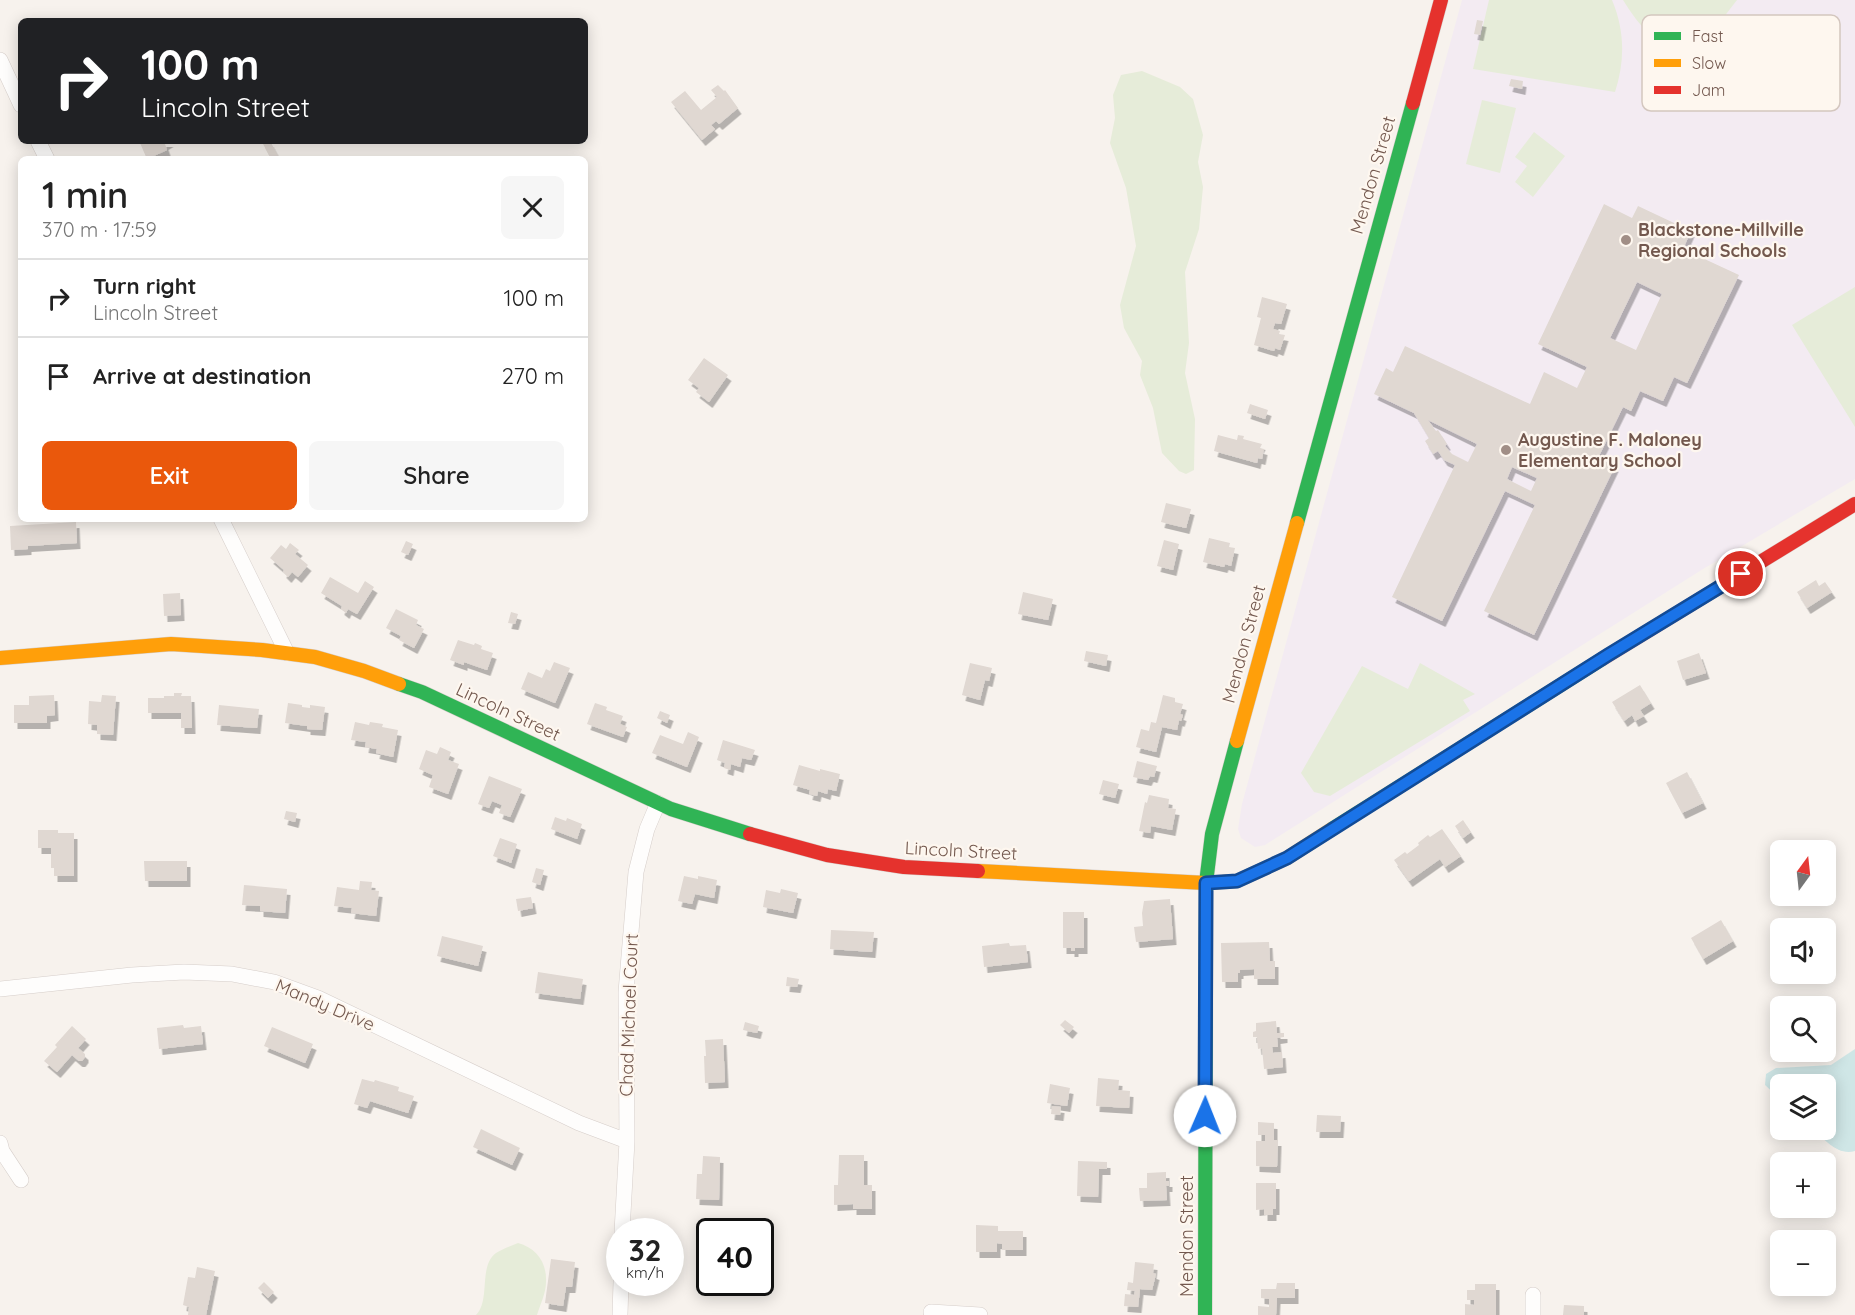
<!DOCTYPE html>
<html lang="en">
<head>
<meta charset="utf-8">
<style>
	body { margin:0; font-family:Quicksand,sans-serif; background:#f6f6f6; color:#222; height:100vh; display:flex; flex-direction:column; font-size:22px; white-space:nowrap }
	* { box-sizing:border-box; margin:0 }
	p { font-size:20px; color:#767676 }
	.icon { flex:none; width:33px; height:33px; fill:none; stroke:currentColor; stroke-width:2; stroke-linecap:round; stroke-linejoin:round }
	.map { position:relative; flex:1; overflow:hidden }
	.side { position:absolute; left:18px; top:156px; width:570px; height:366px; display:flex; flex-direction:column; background:#fff; border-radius:9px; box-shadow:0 3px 15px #0003 }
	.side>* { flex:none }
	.top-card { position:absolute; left:18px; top:18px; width:570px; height:126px; border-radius:9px; box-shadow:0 3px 15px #0003; background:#202124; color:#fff; overflow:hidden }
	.needle { width:39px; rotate:15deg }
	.buttons { position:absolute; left:1770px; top:840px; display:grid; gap:12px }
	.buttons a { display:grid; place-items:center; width:66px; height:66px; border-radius:9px; background:#fff; box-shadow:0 3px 15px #0003; font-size:30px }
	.speed { position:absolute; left:606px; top:1218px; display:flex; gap:12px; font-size:30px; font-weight:700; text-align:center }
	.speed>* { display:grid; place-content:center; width:78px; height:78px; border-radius:50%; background:#fff; box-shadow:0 3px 15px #0003; line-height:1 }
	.speed small { font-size:15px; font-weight:400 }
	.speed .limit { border:3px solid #111; border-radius:9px; background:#fff; color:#111 }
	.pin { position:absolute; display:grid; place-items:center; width:51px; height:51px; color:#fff; margin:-26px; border:3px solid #fff; border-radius:50%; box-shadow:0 2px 6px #0007 }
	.me { position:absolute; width:66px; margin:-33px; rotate:1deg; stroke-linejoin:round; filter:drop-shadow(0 0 4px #0008) }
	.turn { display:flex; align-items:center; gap:21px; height:126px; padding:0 24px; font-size:27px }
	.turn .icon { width:78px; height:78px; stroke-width:2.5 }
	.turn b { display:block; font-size:42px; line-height:51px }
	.round { display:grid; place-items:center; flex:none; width:63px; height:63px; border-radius:9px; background:#f6f6f6 }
	.head { display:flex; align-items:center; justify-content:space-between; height:102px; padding:0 24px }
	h1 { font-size:36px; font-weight:600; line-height:45px }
	.cta { display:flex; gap:12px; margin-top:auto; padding:12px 24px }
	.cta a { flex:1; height:69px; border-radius:9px; background:#ea580c; color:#fff; font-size:24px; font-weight:600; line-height:69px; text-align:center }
	.cta a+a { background:#f6f6f6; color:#222 }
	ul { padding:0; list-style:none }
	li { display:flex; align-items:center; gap:18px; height:78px; padding:0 24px; border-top:2px solid #e0e0e0 }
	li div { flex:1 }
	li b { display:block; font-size:22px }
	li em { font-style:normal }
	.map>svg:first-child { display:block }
	.education { fill:#f3ebf2 }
	.green { fill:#e6ecd9 }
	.water { fill:#cfe6e6 }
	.building { fill:#e0d8d2; fill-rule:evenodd; filter:url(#shadow) }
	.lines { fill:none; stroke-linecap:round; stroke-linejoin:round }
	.street-casing { stroke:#d6ceca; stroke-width:16 }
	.fast-casing { stroke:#d6ceca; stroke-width:15 }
	.slow-casing { stroke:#d6ceca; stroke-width:15 }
	.jam-casing { stroke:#d6ceca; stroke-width:15 }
	.street { stroke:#fefdfc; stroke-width:15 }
	.fast { stroke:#30b455; stroke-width:14 }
	.slow { stroke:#ff9f0a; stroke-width:14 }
	.jam { stroke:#e5322d; stroke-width:14 }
	.route-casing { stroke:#114b97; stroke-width:15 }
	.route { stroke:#1a73e8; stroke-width:10 }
	.poi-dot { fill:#a18e86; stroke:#fef7ef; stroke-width:2 }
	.labels { text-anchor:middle; stroke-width:4.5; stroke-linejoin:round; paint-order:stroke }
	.street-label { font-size:18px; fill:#73584e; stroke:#fef7ef }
	.poi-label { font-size:18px; font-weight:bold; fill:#73584e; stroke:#fef7ef; text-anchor:start }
	.key { fill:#fef7ef; stroke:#d4c7bf; stroke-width:1.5 }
	.key-label { font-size:16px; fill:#73584e }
</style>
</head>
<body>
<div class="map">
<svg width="1855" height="1315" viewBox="0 0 1855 1315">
	<defs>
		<filter id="shadow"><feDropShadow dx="3.5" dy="6" stdDeviation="0" flood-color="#0004"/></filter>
	</defs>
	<rect width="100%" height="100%" fill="#f7f2ed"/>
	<path class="education" d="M1462,0h393v479l-152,90 -438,276 -10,2 -14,-9 -3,-9 4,-25z"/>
	<path class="green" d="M1489,0h123c13,31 13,61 3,92l-142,-23z
		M1623,0h114l-51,66c-25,-18 -47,-39 -63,-66z
		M1142,71l38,16 13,12 10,36 -5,27 5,25 -4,42 -14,43 4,71 -4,30 10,46 -1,51 -8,4 -7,-3 -17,-18 -9,-45 -13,-33 2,-14 -18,-33 -4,-23 16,-59 -10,-58 -16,-45 5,-25 -2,-23 8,-20z
		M1482,100l34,8 -16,65 -34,-9z
		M1534,132l31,24 -32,41 -18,-15 12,-16 -12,-9z
		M1855,287v140l-63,-102z
		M1420,663l55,31 -12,6 7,11 -140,85 -16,-4 -13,-19 61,-107 46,23z
		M518,1243c18,5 29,19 28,39 0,11 -6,23 -9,33h-61c15,-15 2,-49 20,-62 6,-4 15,-7 22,-10z"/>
	<path class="water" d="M1855,1049v102c-17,5 -30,-11 -41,-21h12v-46h-46v15l-15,-14 1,-11 10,-6 55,-3z"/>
	<path class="building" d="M1477,20l6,1 -3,14 -6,-1z
		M1511,79l12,2 -1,8 -13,-3z
		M718,85l6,6 1,-1 13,18 -19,16 -3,-3 -5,4 4,4 -13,11 -31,-38 14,-11 16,19 16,-13 -6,-7z
		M145,141h25l-5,3 2,6 -20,9 -7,-16z
		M264,141h6l10,18h-9l-9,-17z
		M1604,204l28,14 6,-12 53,25 -8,18 56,26 -52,108 -13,-6 -11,24 -23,-10 -9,20 -8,-4 -25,51 17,8 -81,169 -50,-24 51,-106 -30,-14 -63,130 -50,-24 63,-132 -11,-5 -6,-9 -5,3 -8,-13 4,-3 -15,-25 -40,-19 12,-26 7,4 12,-26 125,58 14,-32 33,16 10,-21 -49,-23zM1637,282l25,12 -26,56 -26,-12zM1428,420l49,24 -9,18 -16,-8 -7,-8 2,-2 -9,-14 -2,1zM1512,467l25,11 -6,13 -24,-12z
		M1262,297l25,7 -6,20 -6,-1 -2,6 7,2 -1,3 6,1 -5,15 -5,-2 -1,3 -20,-6 7,-27 -4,-1z
		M704,358l24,17 -19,27 -13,-10 3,-4 -11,-8z
		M1250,404l18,6 -3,9 -18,-6z
		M1218,435l19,5 1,-5 6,1 -1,3 19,5 -2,4 4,1 -2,10 -4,-1 -1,5 -43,-12z
		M1166,503l25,6 -5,19 -25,-6z
		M76,522l1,21 -49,3v3l-17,1 -1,-24z
		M1209,538l21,5 -1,4 6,1 -4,18 -6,-2 -1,3 -21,-5z
		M1164,540l15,4 -6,26 -16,-4z
		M406,541l7,3 -5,11 -7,-3z
		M290,543l9,7 -4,4 13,11 -10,12 -6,-5 -4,5 -5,-5 1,-2 -14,-12 11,-13 5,4z
		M330,577l28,16 7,-12 9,6 -17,27 -9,-5 -2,4 -5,-4 1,-3 -21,-13z
		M1816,580l3,6 6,-4 7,10 -25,16 -10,-16z
		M1023,592l30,7 -5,21 -30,-6z
		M180,593l1,22 -17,1 -1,-22z
		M396,609l22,11 -2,5 8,4 -10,19 -15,-8 2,-4 -15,-8z
		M511,612l7,2 -3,10 -7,-1z
		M458,640l16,5 1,-2 7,3 -1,3 12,4 -6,17 -23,-8v3l-14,-5z
		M1086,651l22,4 -2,11 -22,-5z
		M1699,653l7,20 -23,7 -6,-19z
		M554,662l16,6 -15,35 -34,-14 7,-17 14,6 4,-9 4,2z
		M970,663l22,5 -3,13 -4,-1 -5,20 -18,-5z
		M1640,685l11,18 -11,7 4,6 -9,5 -3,-6 -8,6 -12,-19z
		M174,693h8l-1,3h10l1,32h-11v-15h-33v-15h16v-2h10z
		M54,695l1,20 -8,1v7h-33v-18h15v-9z
		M102,695l14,1 -3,39 -16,-1v-9l-9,-1 1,-23 12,1z
		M1163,695l12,3v4l8,2 -3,10 3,1 -2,6 -2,-1 -2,10 -15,-3 -6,25 -20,-5 5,-18 8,2 2,-9 5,1z
		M288,703l14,2v2l8,1v-3l15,2 -3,23 -15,-1v-3l-22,-3z
		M595,703l12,4 -1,3 17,6 -3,8 7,3 -4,10 -36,-13z
		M219,705l40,4 -2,19 -40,-3z
		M660,711l10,4 -3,8 -10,-5z
		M355,722l14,3 1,-3 13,2 -1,3 16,3 -5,27 -17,-4 1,-4 -12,-2 1,-5 -15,-2z
		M688,732l11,5 -12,30 -35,-14 8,-18 23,9z
		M723,740l32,10 -4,10 -9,-2 -2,9 -9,-3 -1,6 -6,-2 1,-5 -8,-3z
		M440,747l11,5 -3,8 11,4 -11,30 -19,-7 4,-12 -14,-6 7,-19 11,4z
		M1137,761l20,5 -3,11 -4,-1 -2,4 -15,-3z
		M799,765l21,6v-2l20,5 -4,17 -8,-2 -1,5 -9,-3 -1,5 -8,-2 1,-4 -17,-5z
		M1687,772l16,31 -21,10 -16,-30z
		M489,776l33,13 -12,28 -11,-4 3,-8 -10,-4 -3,7 -11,-4z
		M1103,780l16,4 -4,14 -16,-4z
		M1149,795l20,4 -1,9 8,1 -4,21 -21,-4 -1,7 -11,-2 6,-29 2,1z
		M286,811l11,2 -2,9 -11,-3z
		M555,817l11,4 1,-3 15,6 -5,15 -26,-10z
		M1463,820l8,12 -8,6 -8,-12z
		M1442,829l19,27 -16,11 -5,-8 -31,22 -15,-21 11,-8 2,2 12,-9 -1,-2 10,-8 2,2z
		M38,830h20v3h16v43h-20v-8h-3v-20h-13z
		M500,838l17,6 -6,19 -18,-7z
		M144,861h43v20h-42z
		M536,868l8,2 -4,15 -8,-3z
		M684,876l14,3v-3l19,4 -3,18 -19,-4 -3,10 -14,-3z
		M360,881l12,1 -1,8 8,1 -3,25 -25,-3 1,-5 -18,-2 3,-19 22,3z
		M244,885l43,4 -2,24 -25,-2v-5l-18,-1z
		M781,889l17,4 -5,20 -30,-6 3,-17 14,3z
		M531,897l2,11 -15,3 -2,-12z
		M1170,899l3,40 -37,3 -2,-15 9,-1 -1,-13 2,-12z
		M1063,912h21v36h-9v3h-4v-3h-8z
		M1721,920l12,21 -30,18 -12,-21z
		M831,930l43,2 -2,20 -42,-3z
		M442,936l41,10 -5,20 -41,-10z
		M1269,942l1,19h5v18h-21v-10l-14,1v3h-2v9h-16l-1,-39z
		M1009,943l1,3 16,-1 2,17 -44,5 -2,-21z
		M538,972l45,7 -3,20 -45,-6z
		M787,977l12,2 -2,8 -11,-1z
		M1065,1020l9,7 -5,6 -9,-8z
		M1276,1021l1,12h7v4l-7,1 1,9h-6l1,6 9,-1 1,15 -19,2 -2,-21 -4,1 -1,-12h-4v-5l3,-1v-8z
		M745,1022l14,4 -2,7 -14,-3z
		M183,1025l1,3 17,-2 2,18 -44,5 -2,-21z
		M72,1026l14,13 -8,9 7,6v3l-3,4h-3l-7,-6 -15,17 -13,-11 13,-14 -2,-2z
		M272,1027l41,17 -8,19 -41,-17z
		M723,1039l2,43 -20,1 -1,-27h2l-1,-16z
		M1098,1078l21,2 -1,10 12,1 -1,17 -33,-2z
		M362,1079l12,3 1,-2 24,7 -1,4 16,5 -6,17 -38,-12 -3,7 -13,-4z
		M1050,1084l20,4 -3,18 -20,-3z
		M1052,1106l9,1 -1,8 -9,-1z
		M1317,1115l24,1 -1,16h-24z
		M1258,1122l16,1v17h4l-1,27 -21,-1v-25h9v-6h-7z
		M481,1129l39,19 -8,17 -39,-18z
		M839,1155h25v30h8v24h-19v-5l-19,1v-20h4z
		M703,1156l17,1 -1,43 -23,-1 1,-25h5z
		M1078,1161l29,1v7h-8l-1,28 -21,-1z
		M1166,1172v9h3v5h-3l1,14 -27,1 -1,-13h8v-15z
		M1256,1183h20v26h-3v6h-9v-6l-8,1z
		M976,1225l22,1v5h25v19h-21v-6l-5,-1v9h-21z
		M551,1259l24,3 -3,25h-6l-3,19 -18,-3z
		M1135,1262l19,2 -1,9 3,1 -4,16 -12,-1 -2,18 -14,-1 1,-12 9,1 1,-4 -8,-1 1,-8 5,1z
		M704,1264h6v18h17v8l-24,-1z
		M197,1267l18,4 -9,44h-18l1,-8 -6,-2 5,-28 7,1z
		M264,1282l10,10 -6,6 -10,-10z
		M1277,1283h18v15h-18l-1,17h-18v-9l11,1v-8l-8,-1v-9h15z
		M1475,1284h21v31h-31v-11l9,1v-5h-7v-10h8z
		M1564,1305l20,1v9h-21z"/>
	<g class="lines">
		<defs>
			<path id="street" d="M0,60l21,45
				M38,141l9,18
				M221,519l66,134
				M0,989l132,-14 52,-3 48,2 42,8 44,16 261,125 48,18
				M0,1143l2,8 19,29
				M622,1232l5,-91 -1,-149 10,-120 11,-43 11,-26
				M931,1312l49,3
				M620,1315l1,-33
				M1533,1315v-20"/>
			<path id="fast" d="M1297,523l116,-420
				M399,684l23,8 249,117 79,25
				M1332,829l270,-170
				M1205,1315l1,-432 6,-49 25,-93"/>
			<path id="slow" d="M0,658l171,-14 91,6 53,7 49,14 35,13
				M1237,741l60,-218
				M978,871l228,12 31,-2 50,-23 45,-29"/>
			<path id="jam" d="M1413,103l28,-103
				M1602,659l253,-155
				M750,834l77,21 77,12 74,4"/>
		</defs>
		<use href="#street" class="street-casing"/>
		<use href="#fast" class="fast-casing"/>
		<use href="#slow" class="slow-casing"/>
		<use href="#jam" class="jam-casing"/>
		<use href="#street" class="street"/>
		<use href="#fast" class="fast"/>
		<use href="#slow" class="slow"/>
		<use href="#jam" class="jam"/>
	</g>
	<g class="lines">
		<defs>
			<path id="route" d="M1205,1116l1,-233 31,-2 50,-23 321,-203 133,-81"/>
		</defs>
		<use href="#route" class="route-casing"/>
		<use href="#route" class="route"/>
	</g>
	<g class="poi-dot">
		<circle cx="1626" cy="240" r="6"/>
		<circle cx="1506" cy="450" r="6"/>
	</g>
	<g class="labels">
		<g class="street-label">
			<text transform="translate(1373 175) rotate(-74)" y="6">Mendon Street</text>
			<text transform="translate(1244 644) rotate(-75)" y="6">Mendon Street</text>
			<text transform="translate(508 712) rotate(25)" y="6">Lincoln Street</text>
			<text transform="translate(961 851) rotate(3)" y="6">Lincoln Street</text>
			<text transform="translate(325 1005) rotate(23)" y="6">Mandy Drive</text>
			<text transform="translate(629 1015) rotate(-88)" y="6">Chad Michael Court</text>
			<text transform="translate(1187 1236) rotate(-90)" y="6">Mendon Street</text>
		</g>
		<g class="poi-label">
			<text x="1638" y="236">Blackstone-Millville<tspan x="1638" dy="21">Regional Schools</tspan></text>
			<text x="1518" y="446">Augustine F. Maloney<tspan x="1518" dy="21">Elementary School</tspan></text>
		</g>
	</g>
	<rect x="1642" y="15" width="198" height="96" rx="9" class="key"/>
	<rect x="1654" y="32" width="27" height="8" fill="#30b455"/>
	<rect x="1654" y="59" width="27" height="8" fill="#ff9f0a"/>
	<rect x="1654" y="86" width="27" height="8" fill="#e5322d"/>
	<g class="key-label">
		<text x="1692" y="42">Fast</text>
		<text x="1692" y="69">Slow</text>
		<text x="1692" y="96">Jam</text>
	</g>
</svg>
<div class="buttons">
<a><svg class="needle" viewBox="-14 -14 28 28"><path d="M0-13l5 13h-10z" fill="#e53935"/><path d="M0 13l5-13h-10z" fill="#767676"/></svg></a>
<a><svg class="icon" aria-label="sound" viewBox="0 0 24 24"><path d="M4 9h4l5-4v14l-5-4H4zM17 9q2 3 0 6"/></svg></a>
<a><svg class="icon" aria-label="search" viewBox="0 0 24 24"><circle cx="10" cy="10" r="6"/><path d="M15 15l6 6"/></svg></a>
<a><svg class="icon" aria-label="layers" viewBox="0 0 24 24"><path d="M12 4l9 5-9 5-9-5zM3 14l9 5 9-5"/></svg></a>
<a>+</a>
<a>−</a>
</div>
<div class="speed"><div>32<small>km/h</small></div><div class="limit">40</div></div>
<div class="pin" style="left:1741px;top:574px;background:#d93025"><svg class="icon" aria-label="arrive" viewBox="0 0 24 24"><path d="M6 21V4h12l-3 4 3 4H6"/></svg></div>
<svg class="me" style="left:1205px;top:1116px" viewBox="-20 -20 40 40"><circle r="19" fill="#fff"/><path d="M0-13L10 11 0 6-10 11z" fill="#1a73e8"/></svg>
<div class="top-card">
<div class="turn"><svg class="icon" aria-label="right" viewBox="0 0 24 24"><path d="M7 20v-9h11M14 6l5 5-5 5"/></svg><div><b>100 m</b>Lincoln Street</div></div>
</div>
<section class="side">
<div class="head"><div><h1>1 min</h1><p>370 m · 17:59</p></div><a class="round"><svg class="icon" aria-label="close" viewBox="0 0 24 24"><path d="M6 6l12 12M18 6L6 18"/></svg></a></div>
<ul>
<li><svg class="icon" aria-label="right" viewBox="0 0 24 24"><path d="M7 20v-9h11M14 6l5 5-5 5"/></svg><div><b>Turn right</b><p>Lincoln Street</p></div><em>100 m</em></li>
<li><svg class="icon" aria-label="arrive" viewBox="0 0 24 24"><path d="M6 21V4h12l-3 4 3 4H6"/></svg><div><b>Arrive at destination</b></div><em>270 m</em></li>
</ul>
<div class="cta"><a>Exit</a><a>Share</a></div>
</section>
</div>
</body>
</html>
